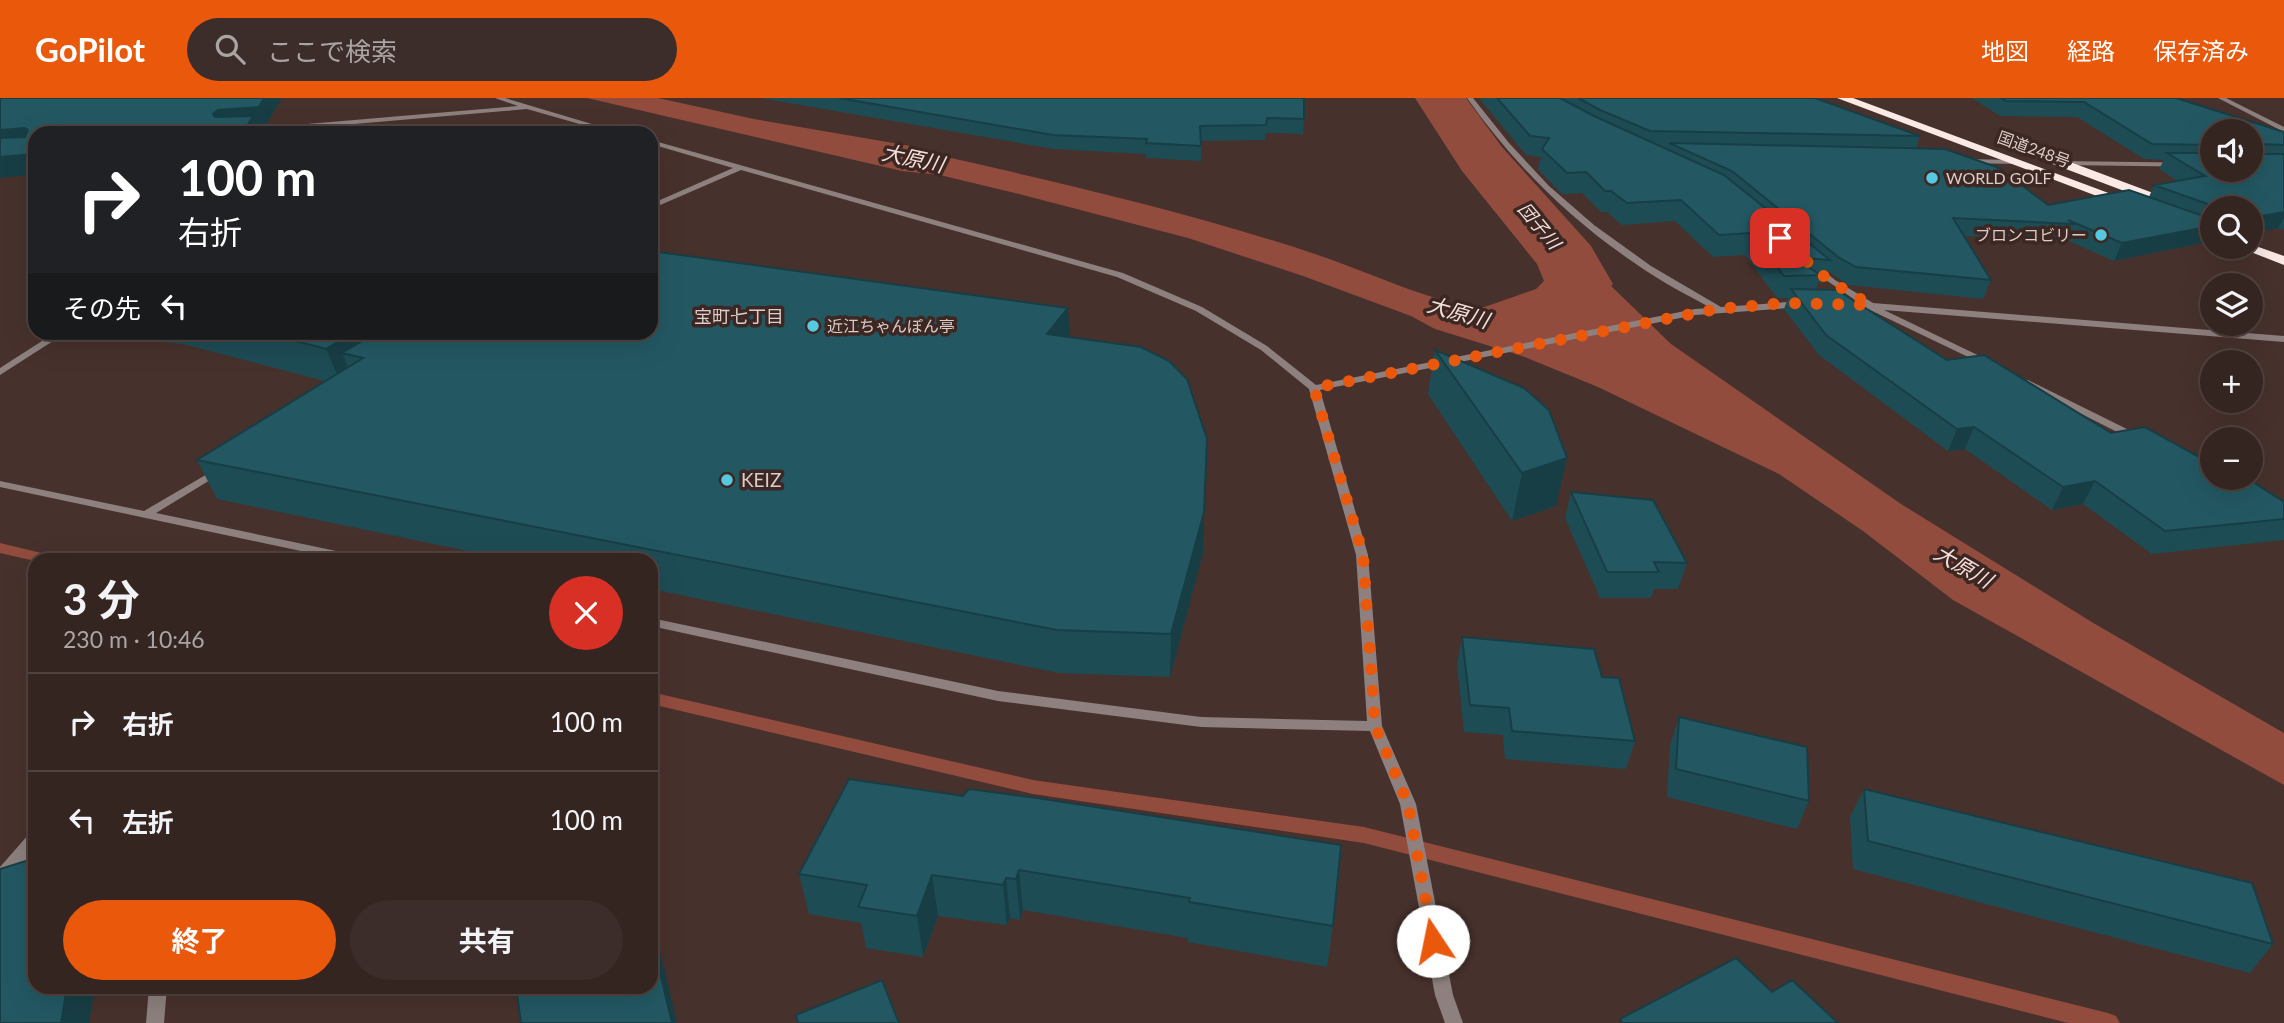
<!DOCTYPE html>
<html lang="ja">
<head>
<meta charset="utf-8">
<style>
	body { margin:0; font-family:Lato,"Noto Sans JP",sans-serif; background:#3d2d2a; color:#f1f3f6; height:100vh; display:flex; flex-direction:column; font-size:26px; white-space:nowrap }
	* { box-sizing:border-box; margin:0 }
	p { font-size:23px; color:#aaa5a5 }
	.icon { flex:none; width:38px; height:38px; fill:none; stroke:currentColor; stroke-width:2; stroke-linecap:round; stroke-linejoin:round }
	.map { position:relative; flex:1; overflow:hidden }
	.drawer { position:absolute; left:28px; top:455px; width:630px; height:441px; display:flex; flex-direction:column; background:#352521; border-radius:21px; box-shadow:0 7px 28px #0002,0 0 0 2px #4f423f }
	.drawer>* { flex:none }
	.banner { position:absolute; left:28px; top:28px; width:630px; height:214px; border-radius:21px; box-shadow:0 7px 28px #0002,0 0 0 2px #4f423f; background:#202124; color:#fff; overflow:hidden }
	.controls { position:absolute; left:2200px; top:21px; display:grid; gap:14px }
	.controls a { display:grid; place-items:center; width:63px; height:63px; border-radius:50%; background:#352521; box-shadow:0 7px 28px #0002,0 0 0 2px #4f423f; font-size:35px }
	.pin { position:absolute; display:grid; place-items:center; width:60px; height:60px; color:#fff; margin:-30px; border-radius:14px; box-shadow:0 4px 10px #0006 }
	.me { position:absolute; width:77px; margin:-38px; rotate:349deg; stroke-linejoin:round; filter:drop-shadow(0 0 5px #0008) }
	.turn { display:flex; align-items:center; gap:24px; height:147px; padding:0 35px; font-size:32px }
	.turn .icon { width:91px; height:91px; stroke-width:2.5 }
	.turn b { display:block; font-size:49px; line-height:60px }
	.then { display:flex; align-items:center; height:66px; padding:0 35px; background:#0003; gap:14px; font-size:26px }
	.round { display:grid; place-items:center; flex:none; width:74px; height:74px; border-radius:37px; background:#3d2d2a }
	.summary { display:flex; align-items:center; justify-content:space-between; height:119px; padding:0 35px }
	h1 { font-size:42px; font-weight:700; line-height:52px }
	.primary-button { display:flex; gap:14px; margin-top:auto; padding:14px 35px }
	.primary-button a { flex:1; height:80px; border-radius:42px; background:#ea580c; color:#fff; font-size:28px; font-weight:700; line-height:80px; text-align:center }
	.primary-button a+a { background:#3d2d2a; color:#f1f3f6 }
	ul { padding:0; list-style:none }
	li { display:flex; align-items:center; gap:21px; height:98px; padding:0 35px; border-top:2px solid #4f423f }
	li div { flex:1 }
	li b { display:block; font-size:26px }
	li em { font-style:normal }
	header { display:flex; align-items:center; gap:42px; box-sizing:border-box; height:98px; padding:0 35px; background:#ea580c; color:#fff }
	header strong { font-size:33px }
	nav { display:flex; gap:38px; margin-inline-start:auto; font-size:24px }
	.search { width:490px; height:63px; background:#3d2d2a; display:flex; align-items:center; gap:18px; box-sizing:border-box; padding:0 24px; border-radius:38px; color:#aaa5a5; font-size:26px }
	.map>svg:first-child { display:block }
	.water { fill:#924c3e }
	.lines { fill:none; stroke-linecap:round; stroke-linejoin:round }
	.stream { fill:#924c3e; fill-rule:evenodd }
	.river { fill:#924c3e; fill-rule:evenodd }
	.minor { fill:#8d807e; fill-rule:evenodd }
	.highway { fill:#fbe9e5; fill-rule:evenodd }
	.wall { fill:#1e4c55; fill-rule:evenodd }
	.shaded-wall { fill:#183e45 }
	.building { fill:#235863; stroke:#183e45; stroke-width:2 }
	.route { stroke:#ea580c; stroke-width:12; stroke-dasharray:0 21.6 }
	.poi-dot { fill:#56c9e1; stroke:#3d2722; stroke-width:2.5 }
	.labels { text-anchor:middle; stroke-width:7; stroke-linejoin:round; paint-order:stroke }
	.far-street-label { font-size:16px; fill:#dccdca; stroke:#3d2722 }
	.far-poi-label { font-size:16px; fill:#dccdca; stroke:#3d2722; text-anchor:start }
	.far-water-label { font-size:18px; font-style:italic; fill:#f5dfda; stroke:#3d2722 }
	.far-neighbourhood-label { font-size:18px; fill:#dccdca; stroke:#3d2722 }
	.poi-label { font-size:19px; fill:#dccdca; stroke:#3d2722; text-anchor:start }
	.water-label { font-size:21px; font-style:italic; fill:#f5dfda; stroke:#3d2722 }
</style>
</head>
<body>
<header>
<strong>GoPilot</strong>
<div class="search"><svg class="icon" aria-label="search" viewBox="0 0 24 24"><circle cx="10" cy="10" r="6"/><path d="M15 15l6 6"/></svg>ここで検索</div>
<nav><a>地図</a><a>経路</a><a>保存済み</a></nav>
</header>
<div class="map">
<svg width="2284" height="925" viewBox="0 0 2284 925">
	<rect width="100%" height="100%" fill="#47312c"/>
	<path class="water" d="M587,0h71l96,21 174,30 14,7c124,28 249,57 370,97 51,17 99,40 151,53 28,3 69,1 87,-24l58,1 63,61 230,160 194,120 189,109v52l-331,-185 -90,-69 -84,-57 -181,-87 -76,-31 -87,-27 -24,-13 -108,-40 -115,-38 -169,-44 -79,-19 -38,-4z"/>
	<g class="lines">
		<path class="stream" d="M0,445l58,14 2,3 -25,1 -35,-8z
			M651,594l382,88 331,47 744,186 8,3 4,7h-52l-704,-180 -331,-49 -382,-90z"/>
		<path class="river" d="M1415,0h51l36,49 89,99 22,38 -27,35 -85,28 -25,-7 -11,-15 11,-15 60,-21 8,-8 -7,-17 -75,-93z"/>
		<path class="minor" d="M495,0h10l117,35h-11l-84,-24 -277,24h-27l3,-2 292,-25z
			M1467,0h6l36,45 40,43 45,39 57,41 70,41 81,-6 5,3 -5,3 -107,8 -375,75 48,165 14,171 34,78 37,191 10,28h-18l-10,-28 -35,-191 -30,-73 -169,-4 -203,-26 -347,-75v-8l347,73 203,26 166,4 -11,-166 -47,-166 -48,-39 -65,-39 -79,-34 -376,-107 -90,39v-5l82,-36 -82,-24v-4l472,133 79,34 65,39 49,39 379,-76 16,-1c-26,-14 -51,-27 -75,-44 -67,-45 -123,-101 -169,-166z
			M2218,0h8l58,29v5z
			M1960,61l59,1 4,2 -4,2 -56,-1h-3z
			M2060,63l152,2v4l-149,-2 -4,-2z
			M1810,167h6l19,15 38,23 411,33v6l-400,-32 106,51 2,2 -5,3 -119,-57 -26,-3 -2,-2 5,-3 13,1 -48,-33z
			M56,234h11l-67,43v-7z
			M2028,282l113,56 1,2 -1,2h-8l-109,-55v-4z
			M221,368l6,3 -2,2 -69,42 204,43 6,4h-23l-343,-73v-6l144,30z
			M35,734v17l-29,34 -6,1v-17l29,-33z
			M149,889h18l-3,36h-18z"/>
		<path class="highway" d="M1837,0h16l285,106 -2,3h-10z
			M2014,43l198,74v9l-202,-76v-6z
			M2250,146l34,12v9l-46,-18h12z"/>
	</g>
	<path class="wall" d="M761,0h543v21l-1,15 -37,-1 -1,7 -64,1v20l-55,-3v-4l-92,-5z
		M1479,0h336l105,38 -4,12 132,57 101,-8 5,-12 24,-4 -19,-12 5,-9 -20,-1 -67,-42 -77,-1 -28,-18h204l108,34v98l-6,-2 -28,6v-26h-38v33l-98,20 -48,-21 -1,1 -101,-5 27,44 -8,19 -134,-14 -23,-15 -4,13 -4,-1 -2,8 131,70 265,118 72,24v38l-132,14 -69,-50 -31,6 -87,-61 -17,2 -129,-96 -35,-46 4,-11h-11l-32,-43 -32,2 -38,-36 -53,4 -15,-13h-6l-19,-19 -20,1 -24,-25 3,-12 -15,-2zM2212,33l38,39h-38z
		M112,234h539l418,5 134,216 -33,124 -111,-4 -408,-84v-29h-140l-294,-61 -20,-39 128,-79 -142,-37 -67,-6z
		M1435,252l121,156 -44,15 -84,-127z
		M1571,394l116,71 -9,26h-24l-3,9h-51l-35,-80z
		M1462,539l140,40 33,64 -9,28 -121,-10 -2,-24 -39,-3 -7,-68z
		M1679,619l130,84 -12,28 -130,-32 3,-52z
		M849,681l484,147 -6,41 -139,-25v-4l-165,-28 -3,10 -10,-2 -3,7 -69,-9 -15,41 -57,-9 -5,-25 -52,-9 -10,-40z
		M1864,691l409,155 -23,29 -397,-104 -3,-52z"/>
	<path class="shaded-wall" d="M264,0h18l-16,27 -9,1 3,7h-40l-7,-19 5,-4z
		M25,30l10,18 -35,3v-19z
		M35,56v20l-35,4v-21z
		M2284,114v6l-6,10 -28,6v-16z
		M2212,128v15l-98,20 8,-18z
		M1068,210l2,35 -23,-9z
		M354,234h74l-86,21 11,26 -11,7 -16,-37z
		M1974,329l-9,22 -17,2 9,-22z
		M1567,360l-11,48 -44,15 10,-48z
		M2095,383l-12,23 -31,6 11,-23z
		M1204,414l-1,41 -33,124 1,-43z
		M1019,772l4,40 -3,10 -4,-41z
		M932,777l6,41 -15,41 -6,-41z
		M1006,780l4,40 -3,7 -4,-40z
		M651,816l26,109h-5l-21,-89z
		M67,889h28l-6,36h-28z"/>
	<path class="building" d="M0,0h264l-5,9 -41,3 -5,4 2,3 38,-1 -10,17h-208v21l-35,3v-19l25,-1 3,-7 -3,-2 -25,2z
		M839,0h465v21l-37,-1 -1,7 -66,1 1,20 -55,-3 1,-4 -94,-4z
		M1497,0h63l34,18 130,59 106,85 -39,-3 30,18 -37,1 -32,-43 -33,2 -38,-35 -54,3 -16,-12h-6l-19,-19 -19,1 -25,-24 7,-11 -19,-2z
		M1578,0h237l105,38 -270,-5 -50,-21z
		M2001,0h175l108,34v13l-26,-1 -2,3 2,7h26v58l-34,6v-10h-31l-65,-23 51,-9 -38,-23h45v17h38v-39h-38v14l-60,-1 -68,-42 -78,-1z
		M1669,45l276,6 54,19 49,37 81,-15 83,29v7l-90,17 -54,-23 5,4 -120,-6 38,62 -135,-13 -18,-10 -106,-86z
		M651,153l417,57 -21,26 94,13 28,14 18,18 20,60 -3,73 -33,122 -114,-4 -860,-170 166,-102 -21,-5 35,-21h274z
		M1791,191l46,1 110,70 37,-5 127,78 34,-6 67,37v14h24l3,1 8,-1 37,24v17l-119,12 -70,-50 -32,6 -89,-60 -17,2 -131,-94z
		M262,234h92l-28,17z
		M1435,252l89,38 25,22 18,48 -45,15z
		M1571,394l82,8 34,63 -33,-1 5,10h-52z
		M1462,539l132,12 8,28 17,1 16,63 -123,-10 -3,-23 -39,-3z
		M1679,619l128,30 2,54 -133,-32z
		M849,681l114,17 6,-7 68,9 304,47 -8,81 -144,-24 1,-4 -171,-28 -3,9 -10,-1 -3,7 -71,-10 -15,41 -59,-9 9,-22 -68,-11z
		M1864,691l388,94 21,61 -405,-103z
		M35,760v129h32l-6,36h-61v-154z
		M651,836l21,89h-151l-5,-36h135z
		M1736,860l36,34 20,-12 46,43h-215l-3,-4z
		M882,882l17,43h-101l-2,-8z"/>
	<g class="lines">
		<path class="route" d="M1433,843l-25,-137 -33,-78 -12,-171 -49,-167 403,-79 69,-6 84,2 -43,-26 -47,-41"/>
	</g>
	<g class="poi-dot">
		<circle cx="1932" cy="80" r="7"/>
		<circle cx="2101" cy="137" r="7"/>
		<circle cx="813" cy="228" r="7"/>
		<circle cx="727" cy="382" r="7"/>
	</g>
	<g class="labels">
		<g class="far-street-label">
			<text transform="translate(2034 51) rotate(20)" y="6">国道248号</text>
		</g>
		<g class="far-poi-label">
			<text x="1946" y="86">WORLD GOLF</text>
			<text x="2087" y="143" text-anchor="end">ブロンコビリー</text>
			<text x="827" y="234">近江ちゃんぽん亭</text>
		</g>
		<g class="far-water-label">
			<text transform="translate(1539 128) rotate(50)" y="6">団子川</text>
		</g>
		<g class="far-neighbourhood-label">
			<text x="739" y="225">宝町七丁目</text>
		</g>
		<g class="poi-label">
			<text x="741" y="389">KEIZ</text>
		</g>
		<g class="water-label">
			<text transform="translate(913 61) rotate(12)" y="7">大原川</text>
			<text transform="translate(1458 215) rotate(16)" y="7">大原川</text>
			<text transform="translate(1963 469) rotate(30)" y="7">大原川</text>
		</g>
	</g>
</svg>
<div class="controls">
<a><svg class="icon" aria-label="sound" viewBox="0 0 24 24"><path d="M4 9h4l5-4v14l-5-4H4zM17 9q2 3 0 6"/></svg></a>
<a><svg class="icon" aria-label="search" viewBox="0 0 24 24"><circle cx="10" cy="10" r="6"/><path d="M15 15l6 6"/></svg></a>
<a><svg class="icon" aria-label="layers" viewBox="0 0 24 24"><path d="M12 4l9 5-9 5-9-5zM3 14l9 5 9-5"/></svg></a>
<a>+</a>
<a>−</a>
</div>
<div class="pin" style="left:1780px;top:140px;background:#d93025"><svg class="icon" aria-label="arrive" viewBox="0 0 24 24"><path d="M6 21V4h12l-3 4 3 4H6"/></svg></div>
<svg class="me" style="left:1433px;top:843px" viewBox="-20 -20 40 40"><circle r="19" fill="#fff"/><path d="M0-13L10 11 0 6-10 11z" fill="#ea580c"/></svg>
<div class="banner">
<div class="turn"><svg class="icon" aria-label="right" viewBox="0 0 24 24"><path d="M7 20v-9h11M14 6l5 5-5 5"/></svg><div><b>100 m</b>右折</div></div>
<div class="then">その先<svg class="icon" aria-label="left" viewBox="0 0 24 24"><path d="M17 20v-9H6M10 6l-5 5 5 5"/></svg></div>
</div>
<section class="drawer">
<div class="summary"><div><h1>3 分</h1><p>230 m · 10:46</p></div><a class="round" style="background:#d93025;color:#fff"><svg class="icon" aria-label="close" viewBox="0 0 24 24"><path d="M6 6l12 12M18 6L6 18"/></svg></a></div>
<ul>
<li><svg class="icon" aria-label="right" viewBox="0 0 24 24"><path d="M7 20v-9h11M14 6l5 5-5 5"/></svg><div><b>右折</b></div><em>100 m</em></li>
<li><svg class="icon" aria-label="left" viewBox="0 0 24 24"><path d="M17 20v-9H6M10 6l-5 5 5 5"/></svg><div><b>左折</b></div><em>100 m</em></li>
</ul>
<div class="primary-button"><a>終了</a><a>共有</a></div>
</section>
</div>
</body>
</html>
